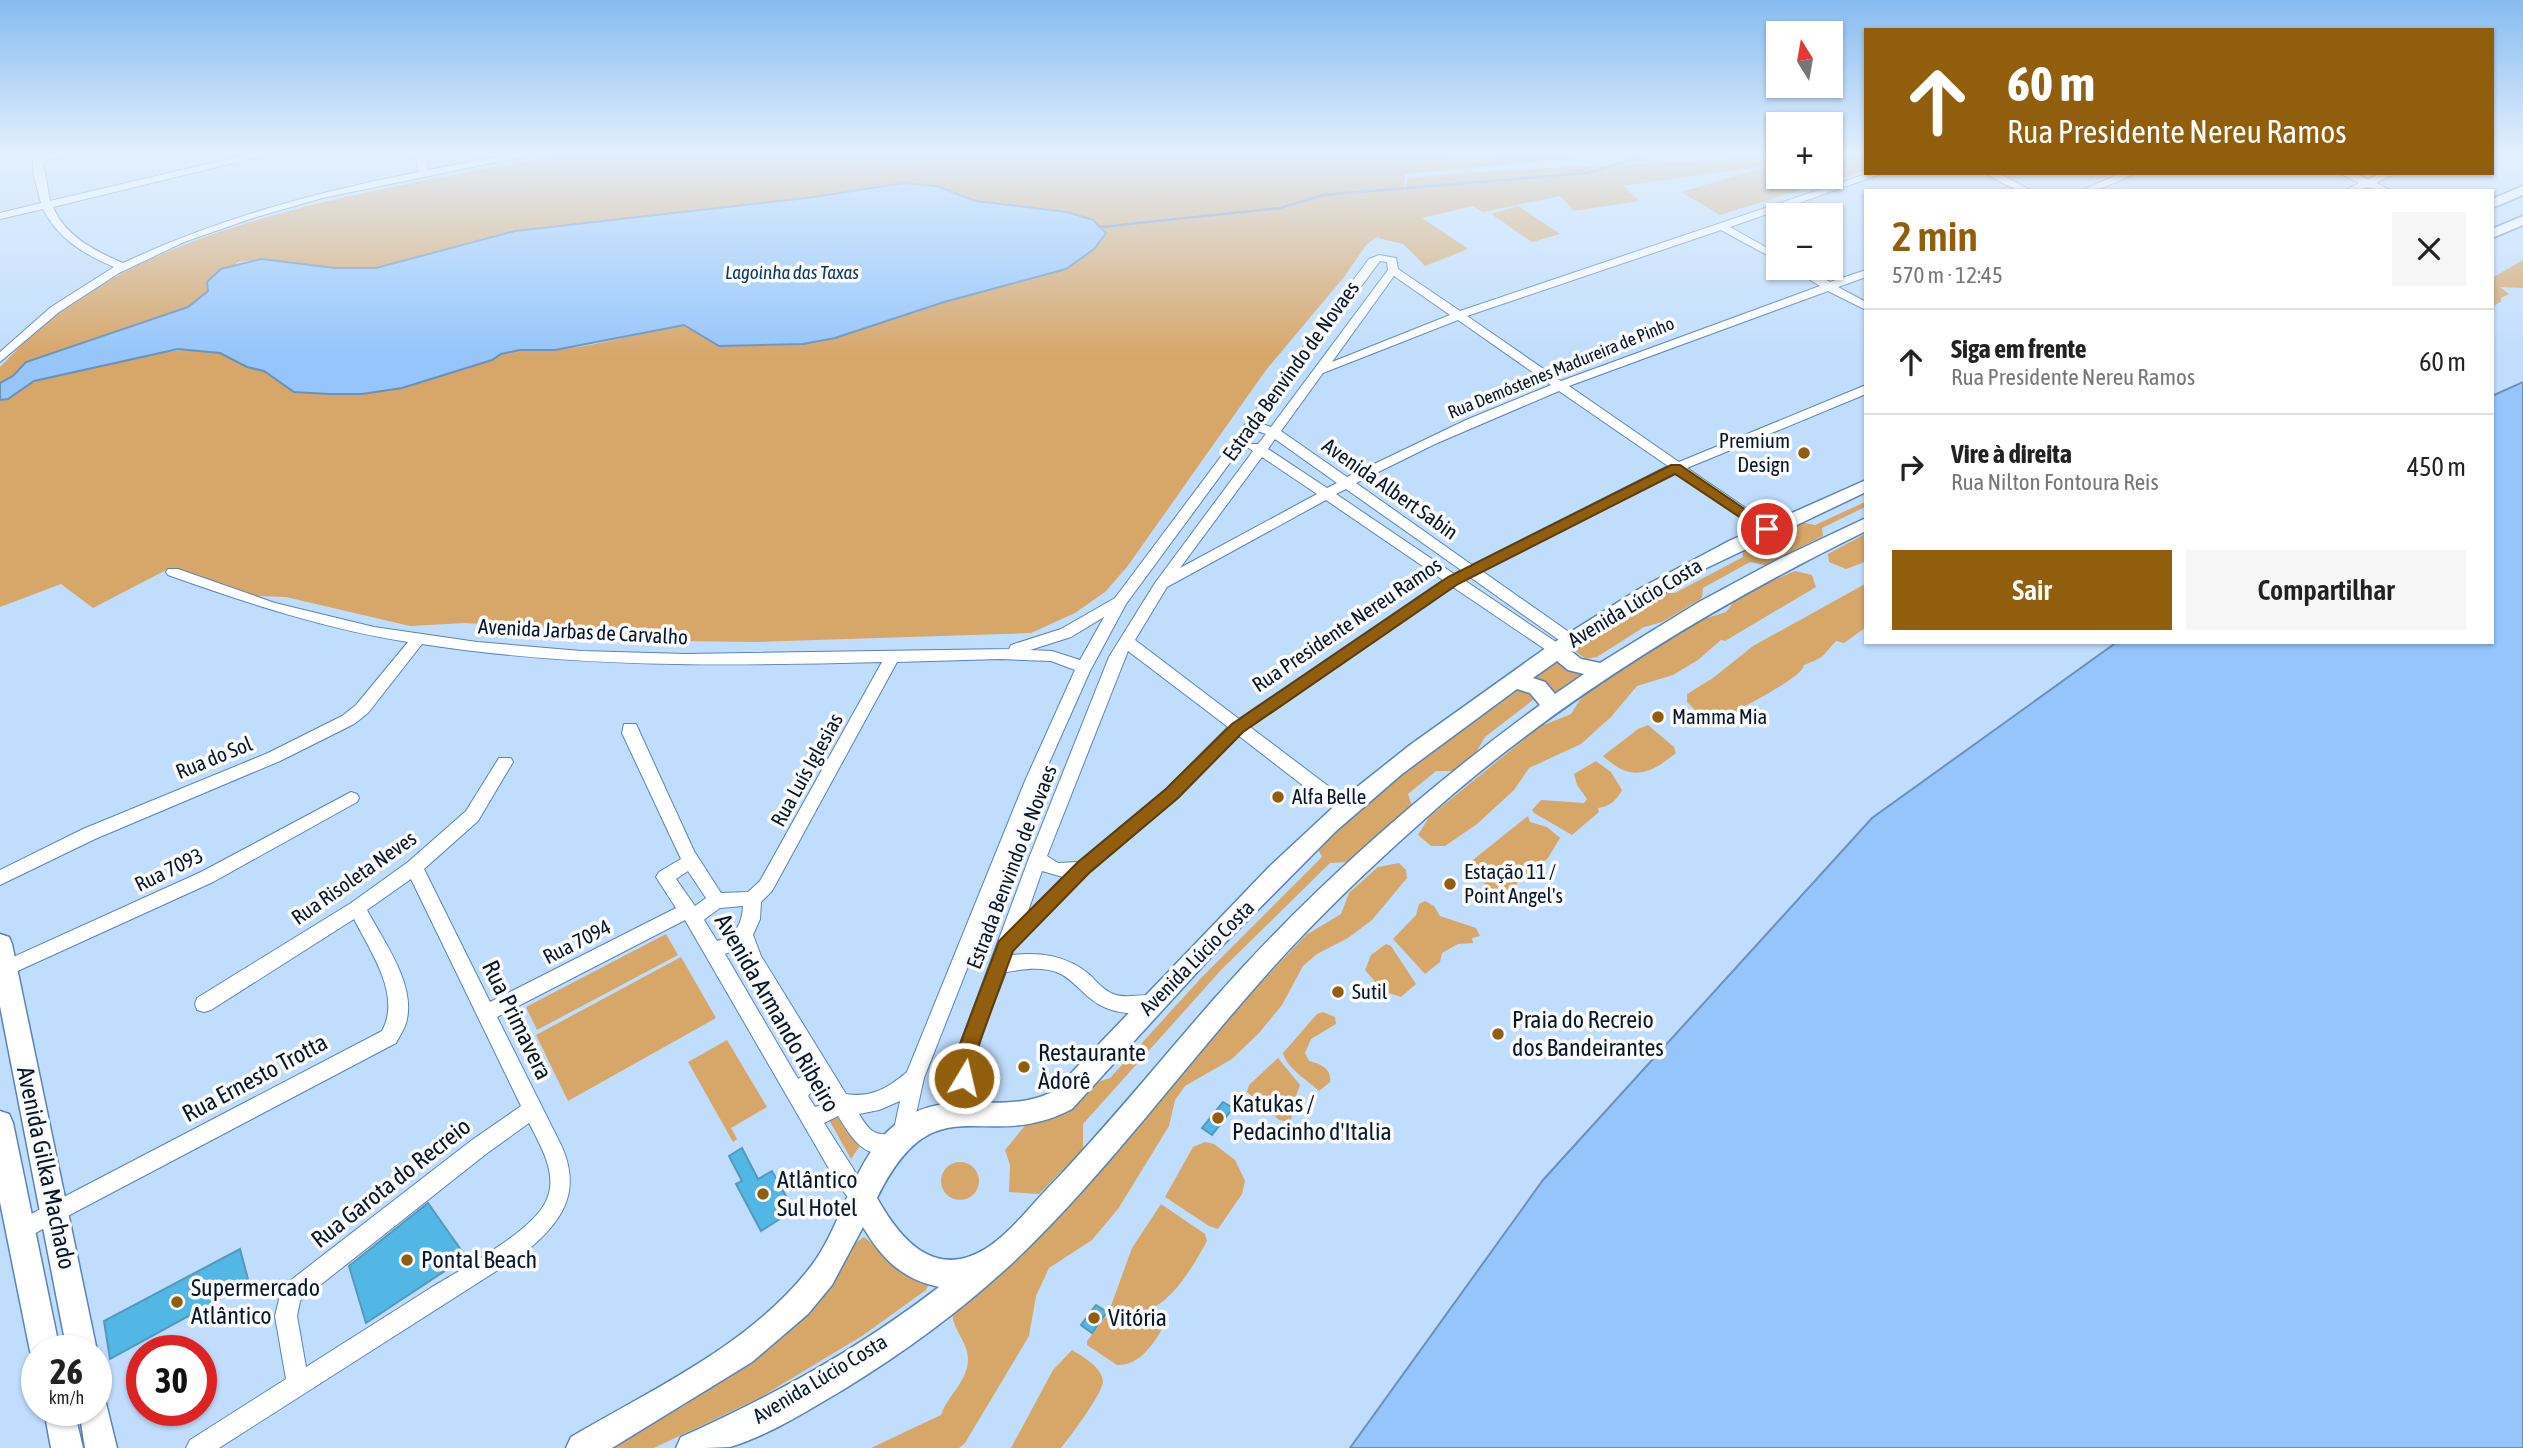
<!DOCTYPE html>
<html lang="pt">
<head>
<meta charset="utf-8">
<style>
	body { margin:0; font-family:"Asap Condensed",sans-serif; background:#f6f6f6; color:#222; height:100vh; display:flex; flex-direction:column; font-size:26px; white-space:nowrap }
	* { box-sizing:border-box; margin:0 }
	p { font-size:23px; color:#767676 }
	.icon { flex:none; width:38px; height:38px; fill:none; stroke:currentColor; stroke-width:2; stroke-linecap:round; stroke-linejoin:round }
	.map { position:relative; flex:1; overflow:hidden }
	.details { position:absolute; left:1864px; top:189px; width:630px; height:455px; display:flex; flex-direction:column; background:#fff; border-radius:0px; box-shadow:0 2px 5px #0004 }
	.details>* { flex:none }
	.guide { position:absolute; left:1864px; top:28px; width:630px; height:147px; border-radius:0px; box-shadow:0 2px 5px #0004; background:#905e0d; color:#fff; overflow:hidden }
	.needle { width:46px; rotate:349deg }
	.fabs { position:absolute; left:1766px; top:21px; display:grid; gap:14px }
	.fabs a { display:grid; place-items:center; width:77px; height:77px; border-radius:0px; background:#fff; box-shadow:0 2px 5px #0004; font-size:35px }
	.speed { position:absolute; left:21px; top:1335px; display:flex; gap:14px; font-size:35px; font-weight:700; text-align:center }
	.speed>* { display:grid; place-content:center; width:91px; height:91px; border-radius:50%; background:#fff; box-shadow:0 2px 5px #0004; line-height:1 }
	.speed small { font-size:18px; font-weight:400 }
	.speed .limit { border:10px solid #d22; background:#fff; color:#111 }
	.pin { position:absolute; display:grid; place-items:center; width:60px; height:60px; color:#fff; margin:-30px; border:4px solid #fff; border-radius:50%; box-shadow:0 2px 7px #0007 }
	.me { position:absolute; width:77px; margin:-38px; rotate:9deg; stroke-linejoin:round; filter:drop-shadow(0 0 5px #0008) }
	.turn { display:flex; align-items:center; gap:24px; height:147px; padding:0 28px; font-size:32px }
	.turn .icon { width:91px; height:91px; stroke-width:2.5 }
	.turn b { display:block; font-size:49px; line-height:60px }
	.round { display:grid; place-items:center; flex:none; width:74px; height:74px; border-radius:0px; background:#f6f6f6 }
	.headline { display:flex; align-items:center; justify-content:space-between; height:119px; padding:0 28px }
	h1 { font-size:42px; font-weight:600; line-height:52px; color:#905e0d }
	.primary-button { display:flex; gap:14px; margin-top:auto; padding:14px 28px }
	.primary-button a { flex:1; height:80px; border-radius:0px; background:#905e0d; color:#fff; font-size:28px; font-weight:600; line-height:80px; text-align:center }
	.primary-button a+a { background:#f6f6f6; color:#222 }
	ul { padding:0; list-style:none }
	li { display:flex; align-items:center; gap:21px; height:105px; padding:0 28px; border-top:2px solid #e0e0e0 }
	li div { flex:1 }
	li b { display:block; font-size:26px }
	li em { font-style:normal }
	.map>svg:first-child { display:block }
	.green { fill:#d7a669; fill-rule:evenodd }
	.water { fill:#95c5fb; stroke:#6a91bc; stroke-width:2 }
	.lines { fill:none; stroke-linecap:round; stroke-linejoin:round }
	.stream { stroke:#6a91bc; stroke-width:2.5 }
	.building { fill:#53b7e6; stroke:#5299bc; stroke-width:2 }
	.street-casing { stroke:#5884b4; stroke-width:2 }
	.secondary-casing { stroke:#5884b4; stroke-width:3 }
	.street { fill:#fff; fill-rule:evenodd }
	.secondary { fill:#fff; fill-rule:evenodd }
	.route { fill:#905e0d; stroke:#5e3d08; stroke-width:2 }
	.poi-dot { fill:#905e0d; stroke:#fbfbfb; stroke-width:2.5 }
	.labels { text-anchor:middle; stroke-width:7; stroke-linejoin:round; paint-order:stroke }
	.far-street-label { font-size:18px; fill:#06172a; stroke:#fbfbfb }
	.far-water-label { font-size:19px; font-style:italic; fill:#0f3964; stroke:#fbfbfb }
	.street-label { font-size:21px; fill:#06172a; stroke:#fbfbfb }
	.poi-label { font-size:21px; fill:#06172a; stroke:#fbfbfb; text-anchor:start }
	.near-street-label { font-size:24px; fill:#06172a; stroke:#fbfbfb }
	.near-poi-label { font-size:24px; fill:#06172a; stroke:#fbfbfb; text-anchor:start }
</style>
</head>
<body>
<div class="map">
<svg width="2523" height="1448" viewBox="0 0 2523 1448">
	<rect width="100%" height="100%" fill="#c1ddfd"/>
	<path class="green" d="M568,153h863l32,7 64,-7h81l-15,4 -188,17 -1,19 4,-15c70,-7 139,-10 209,-13 54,-2 107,-7 161,-6v12l-12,-5 -152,21 10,-1 15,15 -65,10 -14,-15 -77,16 -10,-6 -51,12 46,31 -43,17 -22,-22 -25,-6 2,-3 -13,9 -23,33 -78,93 -139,197 -22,25 -30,21 -44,20 -276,9 -75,-1 -62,-9 -153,-9 -55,3 -124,-29 -31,-1 -85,-28 -77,40 -32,-24 -61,23v-240c17,-17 34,-36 54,-51 139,-105 347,-129 514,-163zM904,183l32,3 40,15 91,11 -1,57 -122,33 -109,36 -32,6 -41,2 -57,-8 -21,-13c-43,7 -86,21 -129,25 -22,2 -44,-4 -63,10l-90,28 -40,6 -68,-2 -30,-21 -17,-4 -27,-14 -28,-4 -42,5 -116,27 -8,-19 162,-55 12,-8 38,-37 23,-3 74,9h41l139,-37 292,-33z
		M1831,153h34v18l-49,16 -24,-10h38z
		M1762,168l39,22 -81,25 -39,-23z
		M1518,206l42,28 -28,8 -41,-28z
		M2523,260v28l-23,-1 9,7 -8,4v4l-5,2 -4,6v-32z
		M1865,502v5l-43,21 1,8 -58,29 -15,-3 -47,26 -1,10 -40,24 -18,5 -47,30 -11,2 -10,-7 3,-7 78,-53 18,1 68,-36 -1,-11 53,-25 20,4z
		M1865,534v28l-19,7 -17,-7 -1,-8z
		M1795,571l17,4 4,12 -91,54 -4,-1 -23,20 -25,15 -36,11 -26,31 -30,27 -52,24 -15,22 -37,34 -32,22h-14l-13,-11 11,-18 110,-90 32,-13 14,-22 109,-70 32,-10 13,-17z
		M1865,584v44l-21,15 -8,-2c-16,17 -9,15 -32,24 -1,14 -78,50 -94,60l-23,-23v-8l26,-16 40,-32z
		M1556,654l30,17 -31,22 -11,-12 -16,-6z
		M1524,686l11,12 -2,2 -48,37 -10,17 -21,17h-18l-28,23 4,12 -63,56 -19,1 -108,106 -139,155v25l-44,45 -30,-2 1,-27 -5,-15 23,-28 57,-36 25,-8 92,-101 120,-120 -6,-12 63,-55z
		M1648,725l26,22 2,6c-27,22 -45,29 -73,3l35,-27z
		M1596,761l15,11 11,18c-5,10 -13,17 -24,18l1,4 -27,23 -38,-22 -2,-3 9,-10 43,3 3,-4 -10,-14 -3,-11z
		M1528,816l2,6 17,5 13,11 -12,20 -48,40 -12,-9 -19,-26z
		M1399,863l7,7 1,8 -35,42 -24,18 -31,16 -14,12 -21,39 -23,28 -27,26 -47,27 -10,14 -6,26 -51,83 -26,31 -43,28 -13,28 -7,40 -64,107 -6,5h-88l70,-33c7,-20 27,-34 27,-56 0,-18 -18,-32 -15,-48l353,-376 35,-21 8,-21 29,-26z
		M1425,901l9,5 6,10 36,12 4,8 -8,2 1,5 -15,1 -16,9 -2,9 -15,12 -32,-35 23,-24 3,-11z
		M666,934l12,21 -141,75 -11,-23z
		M1386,944l5,2 25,38 -15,13 -18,-6 -18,-21 6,-15z
		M744,949l116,197 -9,13 -117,-209z
		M681,957l35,61 -148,83 -32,-66z
		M1323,1012l12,5 1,7 -25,15 -6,14 4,8c11,3 23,7 21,21l-11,9c-10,-10 -31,-21 -36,-38l34,-39z
		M727,1040l40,67 -36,21 6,11 -4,3 -45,-80z
		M1278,1058l22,27 -4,11 -10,9 8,6 -4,11 -11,-2 -32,-28 2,-7z
		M1205,1142l9,2 21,16 10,21 -3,13 -24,35 -9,-3 -44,-29 28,-50z
		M941 1181a19 19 0 1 1 38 0a19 19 0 1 1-38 0Z
		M1161,1204l44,30 2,7c-14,25 -32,58 -60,70l16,16c-9,17 -24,39 -46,38l-30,-20v-4l21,-27 24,-66z
		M864,1237l41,33 25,12 -4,8 -64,46 -103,62 -105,50h-44l75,-43 97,-72 50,-52 22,-37z
		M1072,1350c10,6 31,18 31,32 -1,12 -33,55 -42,66h-50l42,-78z"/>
	<path class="water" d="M904,183l32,3 40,15 91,11 26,8 13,13 -12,16 -28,20 -122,33 -109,36 -32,6 -84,2 -35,-21 -129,25h-36l-18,4 -9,6 -90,28 -40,6h-33l-35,-2 -30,-21 -17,-4 -27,-14 -42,-4 -144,32 -26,18 -8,1v-17l13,-7 13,-14 162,-55 20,-16 -1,-9 14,-13 40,-10 74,9h41l139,-37 292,-33z
		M2523,382v1066h-1173l193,-268 329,-362 245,-176h375v-246z"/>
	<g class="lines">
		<path class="stream" d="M1101,227l179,-19 43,-13 264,-22 68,-20"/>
	</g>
	<path class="building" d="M1223,1102l10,6 -21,27 -10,-7z
		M742,1148l16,31 14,-8 19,34 -11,7 3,5 -22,14 -25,-47 6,-3 -13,-25z
		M428,1203l38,54 -100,66 -17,-57z
		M240,1249l9,34 -139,76 -6,-38z
		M1096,1305l11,7 -15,21 -11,-8z"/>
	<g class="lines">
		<defs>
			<path id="street" d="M32,153h10v3l28,-3 -27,9 7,39 204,-48h20l-221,54c12,29 42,44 70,56 94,-44 193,-71 296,-91l-4,-19h10l3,17 89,-17h23l-218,45 -69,20 -69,24 -65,31 -60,39 -59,50v-10l51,-45 63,-40c-30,-13 -56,-28 -71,-58l-43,10v-6l41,-10 -7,-27z
				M1869,173h15l-154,54 48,27v7l-57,-31 -254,86 94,65 259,-95 -30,-18h13l27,14 36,-12v7l-28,10 28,15v8l-38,-19 -259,95 110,76 187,-77v9l-179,74 85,58 2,3 -2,3h-10l-86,-60 -194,99 94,66 2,4 -2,4h-10l-96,-68 -6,3 98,66 2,4 -2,4h-10l-99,-67 -203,140 102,77 2,5 -2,5h-12l-101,-78 -61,61 -89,76 -75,76 -3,6c29,-3 56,0 79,20 7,7 15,17 26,20 14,4 30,-3 44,2l2,6 -2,6c-23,8 -51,5 -69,-10 -10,-8 -19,-19 -30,-25 -17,-8 -37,-5 -55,-2 -8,22 -38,89 -31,109 5,13 17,19 22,31l-3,6 -7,3 -7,-3 -14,-14 -12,-26 6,-34 69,-186 80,-201 46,-74 98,-132 -6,-4 1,-3h10l8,-10 -12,-4 -128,174 -36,67 -49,110 -117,297 -14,63 -5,2 -3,7c-35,13 -47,-7 -64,-34l-14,7 49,77 -3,7 -7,3 -7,-3 -17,-21 -154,-266 -188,97 65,130c21,48 -3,78 -39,107l-304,194h-33l4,-8 96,-61 -11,-63 7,-29 190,-147 49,-34 -110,-227 -44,31c17,32 50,76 39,113 -2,7 -7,14 -10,20l-370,195 -7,3 -7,-3 -4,-7 4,-7 370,-193c20,-36 -12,-80 -28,-112l-143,91 -7,2 -7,-2 -2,-6 2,-6 154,-95 57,-41 58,-51 33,-53h12l2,4 -35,59 -54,48 66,133 186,-94 -20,-31 3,-5 22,-13 -59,-126 2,-9h12l58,127 27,42 27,-1 12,-11 122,-219c-154,4 -307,6 -460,-18l-54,69 -14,11 -74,37 -185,78 -95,46v-15l83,-41 185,-76 74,-37 14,-11 52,-63c-83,-13 -161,-39 -240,-67l-2,-3 2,-3h10l97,34 99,24 103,15 104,9 105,3 323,-5 2,-4 50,-16 54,-31 254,-339 10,-4 17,3 2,11 62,42zM1380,261l7,1 1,8 -117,157 -12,-4zM1394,276l56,39 -118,47zM1458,320l93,65 -85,35 -119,57 -66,-46 42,-58zM1559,391l109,75 -196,99 -116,-82 79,-39zM1275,439l62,44 -10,5 -59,-39zM1262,457l55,37 -137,74zM1346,489l115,81 -7,4 -118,-80zM1326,500l117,80 -204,139 -104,-79 32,-53zM1104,617l-24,43 -28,-9 -22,-1 41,-13zM1128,651l100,76 -62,62 -88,73 -20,1 -11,-7zM1000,659l51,2 24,9 -50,111 -118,291c-19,16 -35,26 -61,22l-85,-138 -8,-21 7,-16 1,-17 11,-11 125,-229zM688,871l18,27 -11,8 -19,-27zM1042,871l21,6 -36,37zM743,906c-1,18 -7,30 -26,35l-13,-21 2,-2 14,-10zM740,948l7,16 64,107 -13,8 -73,-125zM820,1087l8,12 -6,6 -7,2 -7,-11 6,-8zM900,1101l-7,33c-20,2 -24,-4 -34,-20l20,-4zM529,1123c11,22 29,50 18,76 -13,33 -88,71 -118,90 -41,26 -82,52 -123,78l-9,-51 3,-15 186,-147z
				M1984,173h14l34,18h-14z
				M2122,173h15l-42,18h-15z
				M2339,173h14l15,6 14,-6h14l-20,10 16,8h-14l-10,-4 -10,4h-14l15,-8z
				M351,792l6,2 2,4 -2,4 -144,80 -213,97v-16l201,-91z"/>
			<path id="secondary" d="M2523,186v9l-31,13v-9z
				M2523,216v9l-31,13v-9z
				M1866,480v12l-166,79 -129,80 10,8 19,4 99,-61 80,-43 87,-41v13c-161,79 -315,173 -448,294 -55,49 -109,101 -158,157 -78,88 -148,183 -232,266 -54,53 -117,100 -182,140 -36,21 -76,47 -116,59 -16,1 -37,1 -54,1l5,-11c97,-44 173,-85 258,-150 -37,-8 -57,-28 -76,-60l-31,58 -24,29 -56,48 -140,86h-46l5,-11c84,-49 181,-93 241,-172 32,-43 41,-107 84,-141 51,-40 106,-6 158,-33l215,-224 73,-68 68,-54 140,-100 89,-56 90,-48zM1557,661l11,9 16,4 -29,20 -10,-12 -12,-4zM1517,689l13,4 10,12c-119,87 -228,183 -326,294 -56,64 -109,130 -168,191 -18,19 -38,45 -61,59 -51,31 -85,-10 -108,-51 59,-120 106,-42 195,-89l139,-152 125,-126 66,-57z
				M0,934l9,3 3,7 85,407 -1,2 -29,-2 -67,-345z
				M0,1111l9,3 4,9 47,228h-23v12l-7,-12 -30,-149z
				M96,1396l9,3 12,49h-32l-6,-38h17z
				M44,1410h30l9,38h-32z"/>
		</defs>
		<use href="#street" class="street-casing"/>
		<use href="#secondary" class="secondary-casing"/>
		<use href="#street" class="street"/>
		<use href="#secondary" class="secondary"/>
	</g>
	<linearGradient id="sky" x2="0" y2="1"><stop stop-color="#87bbf0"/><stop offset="0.43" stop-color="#e3f0fe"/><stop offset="1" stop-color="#e3f0fe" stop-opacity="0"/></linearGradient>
	<rect width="2523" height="356" fill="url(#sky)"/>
	<path class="route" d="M1671,465h9l94,64 -7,5 -5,-2 -87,-58 -217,110 -215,148 -65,66 -89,75 -76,78 -34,93 -8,41 -7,2 -7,-2 -2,-7 5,-34 39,-103 78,-78 89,-74 66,-65 216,-147z"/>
	<g class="poi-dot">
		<circle cx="1804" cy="453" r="7"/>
		<circle cx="1658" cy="717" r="7"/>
		<circle cx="1278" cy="797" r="7"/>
		<circle cx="1450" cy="884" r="7"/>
		<circle cx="1338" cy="992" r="7"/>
		<circle cx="1498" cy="1034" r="7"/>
		<circle cx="1024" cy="1067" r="7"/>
		<circle cx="1218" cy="1118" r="7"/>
		<circle cx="763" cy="1194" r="7"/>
		<circle cx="407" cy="1260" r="7"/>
		<circle cx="177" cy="1302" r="7"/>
		<circle cx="1094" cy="1318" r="7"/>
	</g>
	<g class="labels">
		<g class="far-street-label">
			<text transform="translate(1561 368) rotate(-22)" y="6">Rua Demóstenes Madureira de Pinho</text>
		</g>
		<g class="far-water-label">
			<text x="792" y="279">Lagoinha das Taxas</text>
		</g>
		<g class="street-label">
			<text transform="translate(1291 371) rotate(-54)" y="7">Estrada Benvindo de Novaes</text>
			<text transform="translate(1390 489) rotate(35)" y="7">Avenida Albert Sabin</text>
			<text transform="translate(1635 603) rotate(-31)" y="7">Avenida Lúcio Costa</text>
			<text transform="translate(1347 625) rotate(-34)" y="7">Rua Presidente Nereu Ramos</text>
			<text transform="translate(583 632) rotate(3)" y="7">Avenida Jarbas de Carvalho</text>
			<text transform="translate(214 758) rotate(-22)" y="7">Rua do Sol</text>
			<text transform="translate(807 770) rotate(-61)" y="7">Rua Luís Iglesias</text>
			<text transform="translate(1012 867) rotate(-69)" y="7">Estrada Benvindo de Novaes</text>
			<text transform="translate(169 870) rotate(-26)" y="7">Rua 7093</text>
			<text transform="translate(354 878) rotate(-35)" y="7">Rua Risoleta Neves</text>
			<text transform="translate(577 942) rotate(-27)" y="7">Rua 7094</text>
			<text transform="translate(1197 958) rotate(-45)" y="7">Avenida Lúcio Costa</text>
			<text transform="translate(820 1379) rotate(-31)" y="7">Avenida Lúcio Costa</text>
		</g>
		<g class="poi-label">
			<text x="1790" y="448" text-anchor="end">Premium<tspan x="1790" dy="24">Design</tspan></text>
			<text x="1672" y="724">Mamma Mia</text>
			<text x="1292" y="804">Alfa Belle</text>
			<text x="1464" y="879">Estação 11 /<tspan x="1464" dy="24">Point Angel's</tspan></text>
			<text x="1352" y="999">Sutil</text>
		</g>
		<g class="near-street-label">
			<text transform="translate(777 1013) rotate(60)" y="8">Avenida Armando Ribeiro</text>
			<text transform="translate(517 1020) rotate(64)" y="8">Rua Primavera</text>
			<text transform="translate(255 1078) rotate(-28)" y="8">Rua Ernesto Trotta</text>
			<text transform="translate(46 1168) rotate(78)" y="8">Avenida Gilka Machado</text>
			<text transform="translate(391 1183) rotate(-38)" y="8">Rua Garota do Recreio</text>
		</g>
		<g class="near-poi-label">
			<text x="1512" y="1028">Praia do Recreio<tspan x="1512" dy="28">dos Bandeirantes</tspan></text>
			<text x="1038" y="1061">Restaurante<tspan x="1038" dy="28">Àdorê</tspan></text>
			<text x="1232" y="1112">Katukas /<tspan x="1232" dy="28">Pedacinho d'Italia</tspan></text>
			<text x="777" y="1188">Atlântico<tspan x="777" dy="28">Sul Hotel</tspan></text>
			<text x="421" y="1268">Pontal Beach</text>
			<text x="191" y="1296">Supermercado<tspan x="191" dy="28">Atlântico</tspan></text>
			<text x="1108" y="1326">Vitória</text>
		</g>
	</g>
</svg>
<div class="fabs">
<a><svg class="needle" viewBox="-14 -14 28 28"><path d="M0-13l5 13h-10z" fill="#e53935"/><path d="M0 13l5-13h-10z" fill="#767676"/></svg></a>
<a>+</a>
<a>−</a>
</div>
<div class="speed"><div>26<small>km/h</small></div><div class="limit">30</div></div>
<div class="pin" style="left:1767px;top:529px;background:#d93025"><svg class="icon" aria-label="arrive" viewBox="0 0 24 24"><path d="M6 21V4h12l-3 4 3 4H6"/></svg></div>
<svg class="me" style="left:964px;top:1078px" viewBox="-20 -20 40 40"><circle r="17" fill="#905e0d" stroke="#fff" stroke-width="3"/><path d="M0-11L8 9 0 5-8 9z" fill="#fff"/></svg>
<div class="guide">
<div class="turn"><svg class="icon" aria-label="ahead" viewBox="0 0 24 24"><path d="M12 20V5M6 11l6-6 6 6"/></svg><div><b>60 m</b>Rua Presidente Nereu Ramos</div></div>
</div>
<section class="details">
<div class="headline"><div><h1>2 min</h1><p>570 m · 12:45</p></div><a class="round"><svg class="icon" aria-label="close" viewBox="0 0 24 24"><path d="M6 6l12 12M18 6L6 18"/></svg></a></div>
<ul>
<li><svg class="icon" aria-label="ahead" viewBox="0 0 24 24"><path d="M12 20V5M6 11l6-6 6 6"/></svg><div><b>Siga em frente</b><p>Rua Presidente Nereu Ramos</p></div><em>60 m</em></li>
<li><svg class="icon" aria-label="right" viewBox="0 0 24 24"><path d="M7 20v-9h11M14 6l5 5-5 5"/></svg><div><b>Vire à direita</b><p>Rua Nilton Fontoura Reis</p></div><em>450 m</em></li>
</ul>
<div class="primary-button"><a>Sair</a><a>Compartilhar</a></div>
</section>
</div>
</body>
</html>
